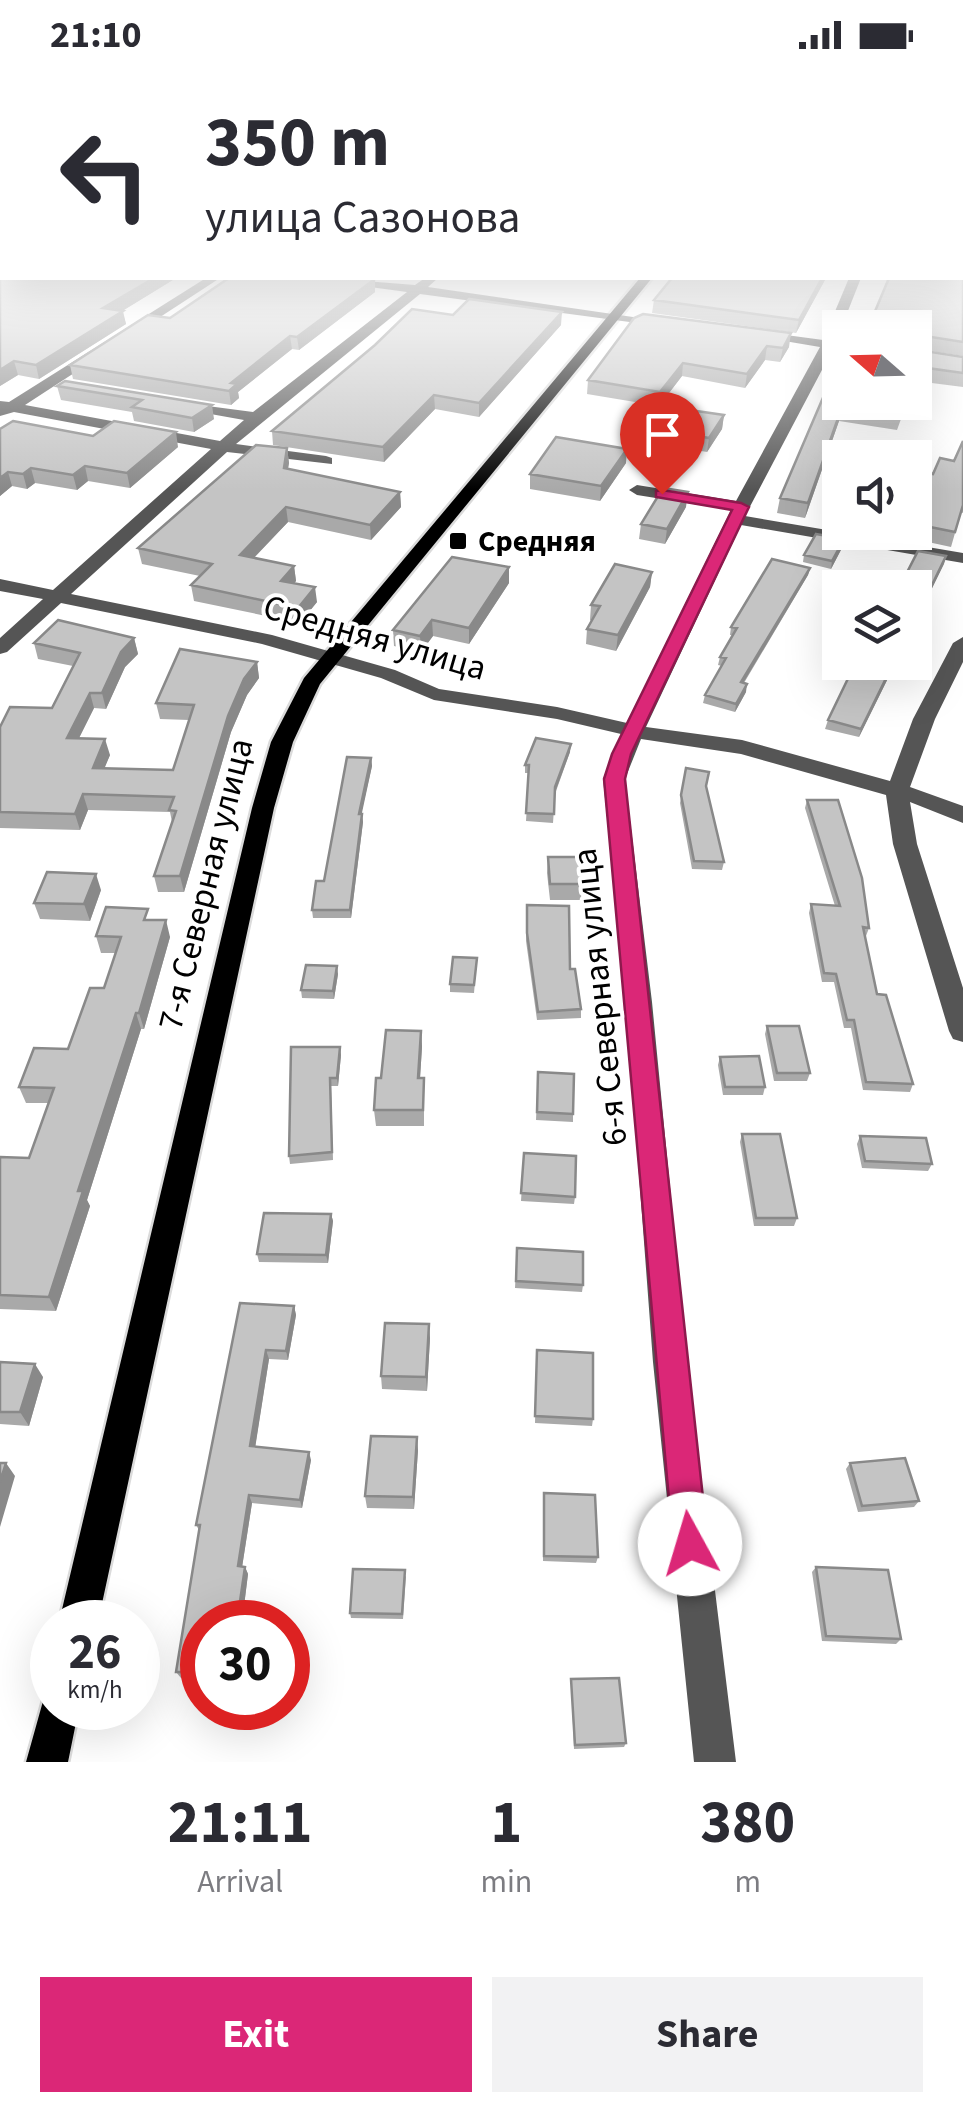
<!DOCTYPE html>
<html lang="en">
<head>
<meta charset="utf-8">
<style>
	body { margin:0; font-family:"Source Sans 3",sans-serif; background:#f2f2f3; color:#2b2b33; height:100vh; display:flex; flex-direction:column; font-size:38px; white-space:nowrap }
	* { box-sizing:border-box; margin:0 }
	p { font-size:32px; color:#7c7c81 }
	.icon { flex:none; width:55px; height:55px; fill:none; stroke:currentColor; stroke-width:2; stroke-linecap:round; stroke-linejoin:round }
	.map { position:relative; height:1692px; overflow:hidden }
	.panel { display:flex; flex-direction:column; background:#fff; flex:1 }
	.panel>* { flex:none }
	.top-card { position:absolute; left:0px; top:0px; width:965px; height:210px; box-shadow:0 10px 40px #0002; background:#fff; color:#2b2b33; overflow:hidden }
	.needle { width:65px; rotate:290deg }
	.tools { position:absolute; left:822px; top:240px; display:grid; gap:20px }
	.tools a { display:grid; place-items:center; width:110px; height:110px; border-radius:0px; background:#fff; box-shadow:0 10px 40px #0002; font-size:50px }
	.speed { position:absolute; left:30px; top:1530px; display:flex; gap:20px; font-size:50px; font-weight:700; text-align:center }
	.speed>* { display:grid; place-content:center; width:130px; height:130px; border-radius:50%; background:#fff; box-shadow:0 10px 40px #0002; line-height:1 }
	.speed small { font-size:25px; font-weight:400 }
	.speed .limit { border:15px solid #d22; background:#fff; color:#111 }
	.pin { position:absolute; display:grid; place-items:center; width:85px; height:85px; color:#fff; margin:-102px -42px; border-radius:50% 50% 50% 0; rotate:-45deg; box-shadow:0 0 10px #0007 }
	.pin .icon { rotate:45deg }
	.me { position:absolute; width:110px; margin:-55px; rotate:354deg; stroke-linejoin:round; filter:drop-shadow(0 0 8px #0008) }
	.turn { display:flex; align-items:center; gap:35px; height:210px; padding:0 40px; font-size:45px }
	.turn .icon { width:130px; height:130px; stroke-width:2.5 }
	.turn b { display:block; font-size:70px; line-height:85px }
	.eta { display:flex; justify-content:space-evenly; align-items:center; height:170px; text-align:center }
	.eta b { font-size:60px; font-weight:700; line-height:70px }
	.primary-button { display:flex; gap:20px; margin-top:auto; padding:20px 40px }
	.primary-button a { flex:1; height:115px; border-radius:0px; background:#db2777; color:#fff; font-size:40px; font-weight:700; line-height:115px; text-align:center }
	.primary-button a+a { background:#f2f2f3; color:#2b2b33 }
	.status { display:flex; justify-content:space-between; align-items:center; height:70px; padding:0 50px; background:#fff; direction:ltr }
	.status svg { height:28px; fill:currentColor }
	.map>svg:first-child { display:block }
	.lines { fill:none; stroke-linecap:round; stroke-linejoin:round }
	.major-casing { stroke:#dbdbdb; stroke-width:5 }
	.minor { fill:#555; fill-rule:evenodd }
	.major { fill:#000; fill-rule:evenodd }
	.wall { fill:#a9a9a9 }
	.shaded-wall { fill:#898989 }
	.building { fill:#c4c4c4; stroke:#898989; stroke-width:2.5 }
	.route { fill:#db2777; stroke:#8e194d; stroke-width:2.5 }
	.poi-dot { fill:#000; stroke:#fff; stroke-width:4 }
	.labels { text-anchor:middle; stroke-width:8; stroke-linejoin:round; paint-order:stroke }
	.far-poi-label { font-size:30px; font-weight:bold; fill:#000; stroke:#fff; text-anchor:start }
	.street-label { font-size:35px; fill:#000; stroke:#fff }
</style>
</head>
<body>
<div class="status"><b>21:10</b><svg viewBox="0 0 49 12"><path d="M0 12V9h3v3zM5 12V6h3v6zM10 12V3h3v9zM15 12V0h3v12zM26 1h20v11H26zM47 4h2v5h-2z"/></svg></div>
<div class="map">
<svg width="963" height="1692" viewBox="0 0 963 1692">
	<rect width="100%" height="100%" fill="#fff"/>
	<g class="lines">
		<defs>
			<path id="major" d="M640,208h12l-332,406 -27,58 -19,66 -176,814h-39l193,-814 19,-66 33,-64z
				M52,1620v18h27l-11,54h-42l19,-68z"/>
		</defs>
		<use href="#major" class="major-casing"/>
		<path class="minor" d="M206,208h14l-195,127 195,36 24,-21 -67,-12v-6l76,10 154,-120 -74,-10 -6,-4 88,7 10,-7h13l-10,9 246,36 -7,4 -247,-33 -184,150 90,12 6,2v6l-105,-12 -156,142 201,41 123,35 44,19 118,18 70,16 104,-213 -94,-15 -8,-5 8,-5 99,16 84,-154 -71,-12 7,-4 67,9 26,-62h12l-25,63 4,1v8l-7,-1 -88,167 218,37v10l-222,-38 -95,202 96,13 148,41 23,-62 40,-76 10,-6v25l-28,57 -25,68 53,19v17l-53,-21 7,42 46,144v54l-10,-3 -4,-8 -56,-187 -7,-49 -145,-41 -100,-15 -16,40 27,223 35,360 49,400h-42l-41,-400 -27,-360 -23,-223 18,-45 -64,-15 -123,-19 -53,-22 -119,-34 -201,-41 -54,49 -7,2v-16l43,-39 -43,-8v-12l53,11 158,-141 -197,-37 -14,4v-15l9,1z"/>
		<use href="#major" class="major"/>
	</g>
	<path class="wall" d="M0,183h2v25h174l-54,33 4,13 -87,55 -21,-4 -18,11z
		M963,183v103l-46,-7 1,1 45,7v30l-39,-5 -9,28 -10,-2 -8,22 -58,-9 -34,97 -28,-5 3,-15 60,-96h75v-74z
		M229,208h163l-2,1 -24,-1 9,14 -76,58 -7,-1 -54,43 1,6 -8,7 -158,-26 -3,-14 100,-47z
		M672,208h154l-30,55 -144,-20 2,-13z
		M453,245l108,10 -82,92 -44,-8 -51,53 -111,-17 -1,-14z
		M634,248l155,29 -9,15 -15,-2 -20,28 -63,-12 -23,30 -72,-12 1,-14z
		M65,311l149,38 -20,13 -60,-11 -2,-9 -71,-12 -4,-14z
		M724,345l-2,14 -15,23 -45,-8 2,-14z
		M0,359l93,7 85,11 -48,41 -42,-7 -11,9 -42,-7 -8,6 -15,-3 -12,10z
		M963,371v72l-2,-1 -10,35 -69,-15h33v-61l18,3 21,-13z
		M287,378l2,15 -1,6 112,23 1,15 -30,33 -83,-18 -34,36 40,8 2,15 -2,2 23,19 -17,21 -106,-22 -3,-16 9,-9 -58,-12 -4,-16z
		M626,393l-26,38 -70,-12v-15z
		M840,423v35l-16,-2 3,-15z
		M686,437l-21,37 -26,-5 2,-15z
		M843,476l-12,23 -28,-7 1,-7z
		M509,497v16l-40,61 -36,-8 -12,16 -27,-6 -1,-16z
		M810,498l-2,7 -64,108 2,9 -11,20 -32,-9 2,-8 17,-29 -4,-1 2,-8 13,-22h-3l1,-8z
		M652,502l-2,15 -34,64 -30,-7 1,-15 4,-8 -1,-1 1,-15z
		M134,568l4,16 -13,13 -19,42 -12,-1 -15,30 31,17 -6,13 69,2 16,-50 -29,-1 -4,-16 101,-41 2,16 -12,17 -16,37 -47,160h-26l-4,-16 18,-54 -2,-10 -82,-2 -8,20 -80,-2v-101l52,-19 21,-42 -35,-7 -4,-16z
		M896,592l-37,75 -34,-8 3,-9z
		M570,682l-15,42 -2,29 -27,-2 3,-48h-4v-8z
		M371,688l1,8 -11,48 2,8 -12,96h-38l-1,-8 12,-29z
		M686,698l20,19 18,75 -2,8 -30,-1 -12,-66z
		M807,730l62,128 -3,8h-1l12,58 36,90 -3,8 -47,-2 -12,-62h-7l-10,-46h-12l-13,-69 2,-9 24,2 -30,-98z
		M548,787l34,27 -1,16h-31l-3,-27z
		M101,820l-11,31 -50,-2 -6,-16z
		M527,835l43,64 11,40v9l-44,2 -11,-79z
		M151,850l19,17 -26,92h-3l-54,171 3,6 -34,105 -56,-2v-152l29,1 19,-55h-22l-7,-16 49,-38 36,-61 11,-35h-14l-5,-17z
		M477,888l-3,35 -24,-1v-8z
		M338,904l-4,25 -32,-1 -1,-8z
		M767,956l43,47 -3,8h-33l-9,-47z
		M421,961l1,16 -2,31h4v48h-48l-2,-16 7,-32z
		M341,985l-3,31h-7l2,74 -43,4 -1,-8z
		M720,987l45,30 -2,8h-40l-5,-30z
		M538,1002l35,42v8l-37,-2z
		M742,1064l55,84 -3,8h-40l-14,-84z
		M860,1066l72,28 -4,7 -66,-3 -5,-24z
		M524,1083l51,44 -1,7 -53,-3z
		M331,1144l2,7 -5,42 -69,-1 -2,-8z
		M517,1178l66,37 -1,7 -67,-4z
		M240,1233l54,3 2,9 -8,45 -19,-1 -14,88 56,13 -9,48 -50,-5 -10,64h3l3,7 -6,48h-40v56h-21l-5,-6 23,-142 -3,-5z
		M430,1268l-3,53 -45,-2 -1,-13z
		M537,1280l56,69 -1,7 -57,-3z
		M0,1292l43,15 -14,49 -29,-2z
		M418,1380l-4,59 -47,-1 -2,-12z
		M850,1393l69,38 -5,6 -56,5 -12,-43z
		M543,1429l55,58 -2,6 -53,-2z
		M816,1497l85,72 -5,5 -74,-3 -10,-69z
		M406,1506l-3,43 -52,-1 -1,-5z
		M571,1609l55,64 -2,4 -50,2z"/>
	<path class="shaded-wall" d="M154,208h22l-70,43 -3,-13z
		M822,208h4l-30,55 3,-13z
		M375,209v13l-76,58 -2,-13z
		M123,241l3,13 -87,55 -3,-14z
		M562,242l-1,13 -82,92v-14z
		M791,263l-2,14 -9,15 3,-14z
		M290,266l2,13 -54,43 1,6 -8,7 -2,-14 2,-8z
		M767,276l-2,14 -20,28 2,-14z
		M14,291l4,14 -18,11v-16z
		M683,293l-1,13 -23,30 1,-14z
		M434,325l1,14 -51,53 -1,-15z
		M212,335l2,14 -20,13 -2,-14z
		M842,337l-3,14 -34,97 3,-15z
		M724,345l-2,14 -15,23 2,-14z
		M176,362l2,15 -48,41 -3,-15z
		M287,378l2,15 -4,20 -1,-15z
		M627,379l-1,14 -26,38 1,-15z
		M85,396l3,15 -11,9 -4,-15z
		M31,398l4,15 -8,6 -4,-15z
		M8,402l4,14 -12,10v-18z
		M400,422l1,15 -30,33 -1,-15z
		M688,422l-2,15 -21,37 2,-15z
		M286,437l2,15 -46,48 -2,-15z
		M844,469l-1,7 -12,23 1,-8z
		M946,486l-2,8 -29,59v-3z
		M294,496l2,15 -13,15 -2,-15z
		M509,497v16l-40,61v-16z
		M810,498l-2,7 -69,115 2,-8z
		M652,502l-2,15 -34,64 2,-16z
		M315,517l2,15 -17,21 -2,-15z
		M432,550l1,16 -12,16 -1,-16z
		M134,568l4,16 -13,13 -19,42 -4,-16 19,-41z
		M257,592l2,16 -12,17 -16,37 -47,160 -4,-16 48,-160 16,-37z
		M894,592h2l-37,75 2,-8z
		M747,614l-1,8 -11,20 1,-8z
		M90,623l4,15 -23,46 -4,-16z
		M105,669l5,16 -12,29 -5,-16z
		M571,674l-1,8 -16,43 1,-8z
		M371,688l1,8 -12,56 -1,-8z
		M83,724l5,16 -8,20 -5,-16z
		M362,744l1,8 -12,96 -1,-8z
		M96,804l5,16 -11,31 -6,-17z
		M166,850l4,17 -26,92 -5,-16z
		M337,896l1,8 -4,25 -1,-8z
		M136,943l5,16 -54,171 3,6 -34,105 -7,-14 29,-106z
		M421,961l1,16 -3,47 -1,-16z
		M340,977l1,8 -3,31 -1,-8z
		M331,1144l2,7 -5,42 -2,-8z
		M294,1236l2,9 -8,45 -2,-9z
		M429,1254l1,14 -3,53 -1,-14z
		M266,1280l3,9 -15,96 -4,-9z
		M35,1294l8,13 -14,49 -9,-14z
		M417,1367l1,13 -4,59 -1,-12z
		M309,1382l2,8 -9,48 -2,-8z
		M6,1393l9,13 -15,51v-45z
		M249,1425l3,8 -11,71 -3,-8z
		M245,1497l3,7 -6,48h-5z"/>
	<path class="building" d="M963,183v89l-44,-7 -4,3v-10h-47l21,-50h73z
		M0,198h2v10h152l-51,30 20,3 -87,54 -22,-4 -14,9z
		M229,208h135l11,1 -78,58 -7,-1 -59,47 6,1 -8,7 -159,-26 78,-50 22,3z
		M672,208h150l-23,42 -145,-20z
		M469,229l93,13 -83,91 -45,-8 -51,52 -111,-16 103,-86 37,-36 41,6z
		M643,244l148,19 -8,15 -16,-2 -20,28 -64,-11 -23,29 -72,-12 46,-62z
		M915,270l3,10 45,7v16l-36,-5 -8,28 -4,-1z
		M840,288v44h65l-4,14 -59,-9 -34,96 -28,-5z
		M65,311l147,24 -20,13 -60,-11 10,-7 -85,-14z
		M676,338l48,7 -15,23 -45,-8z
		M13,351l80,15 21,-15 62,11 -49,41 -42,-7 -12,9 -42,-7 -8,6 -15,-2 -8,6v-49z
		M556,367l71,12 -26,37 -71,-12z
		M963,371v64l-8,27 -40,-8v-53l18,3 7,-16 14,3z
		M256,375l31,3 -3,20 116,24 -30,33 -84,-18 -46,48 54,11 -13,15 34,6 -17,21 -107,-23 21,-21 -74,-16z
		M663,418l25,4 -21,37 -26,-5z
		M837,423h3v20l-13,-2z
		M816,464l28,5 -12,22 -28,-6z
		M918,481l28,5 -31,64v-32h-16z
		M452,487l57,10 -40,61 -37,-8 -12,16 -27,-6z
		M772,489l38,9 -69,114 6,2 -11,20 -31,-9 21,-37 -6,-1 17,-29 -6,-1z
		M615,494l37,8 -34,63 -31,-6 13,-23 -9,-1z
		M58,550l76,18 -13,14 -19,41h-12l-23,45 38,1 -12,29 80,2 21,-65 -38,-2 24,-54 77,13 -13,17 -16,37 -48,160h-26l22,-65 -7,-1 5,-13 -91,-3 -8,20 -75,-2v-85l10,-20 42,1 28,-55 -46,-10z
		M856,592h38l-33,67 -33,-9z
		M536,668l35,6 -16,43 -1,27 -28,-1 3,-48h-4z
		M347,687l24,1 -12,56h3l-12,96h-38l4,-29h8z
		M686,698l23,4 -3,14 18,76 -30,-1 -13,-66z
		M807,730h31l24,78 7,50 -6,-1 14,67 9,1 27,89 -47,-2 -12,-62h-7l-11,-46 -12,-1 -13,-69 29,2z
		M548,787h31l3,27h-32z
		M47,802l49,2 -12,30 -50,-1z
		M527,835l42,1 1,63h5l6,40 -43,3 -11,-79z
		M106,837l42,2 -4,11h22l-27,93h-3l-58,178h5l-34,106 -49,-2v-138l29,1 25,-70 -35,-1 15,-39 34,1 22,-61h14l17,-51 -25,-1z
		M453,887l24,1 -3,27 -24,-1z
		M306,895l31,1 -4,25 -32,-1z
		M767,956h32l11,47h-33z
		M386,960l35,1 -3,47h6l-1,32h-49l2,-32h5z
		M291,977h49l-3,31h-7l2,74 -43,4z
		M759,986l6,31h-40l-5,-30z
		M538,1002l36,2 -1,40 -36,-2z
		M742,1064h38l17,84h-41z
		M860,1066l66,2 6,26 -67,-3z
		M524,1083l52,3 -1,41 -54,-4z
		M264,1143l67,1 -5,41 -69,-1z
		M517,1178l66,4v33l-67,-4z
		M240,1233l54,3 -8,45 -20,-1 -16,96 59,6 -9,48 -51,-5 -11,71 7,1 -8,55h-35v50h-26l24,-147h-4z
		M385,1253l44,1 -3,53 -45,-1z
		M537,1280l56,3v66l-58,-3z
		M0,1292l35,2 -15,48h-20z
		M371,1366l46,1 -4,60 -48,-1z
		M905,1388l14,43 -57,5 -12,-43z
		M0,1393h6l-6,19z
		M544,1423l51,2 3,62 -54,-1z
		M816,1497l72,3 13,69 -75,-3z
		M353,1499l52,1 -3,44 -52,-1z
		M619,1608l7,65 -51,2 -4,-66z"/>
	<linearGradient id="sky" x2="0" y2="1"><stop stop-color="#8cadcc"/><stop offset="0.44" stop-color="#fff"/><stop offset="1" stop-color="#fff" stop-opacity="0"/></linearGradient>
	<rect width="963" height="420" fill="url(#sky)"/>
	<path class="route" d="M662,420l79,13 8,4 -118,247 -6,25 83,765 -5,12 -13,5 -12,-5 -5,-12 -69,-765 8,-25 120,-244 -76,-13v-6z"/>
	<rect class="poi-dot" x="448" y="461" width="20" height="20" rx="5"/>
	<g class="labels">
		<g class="far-poi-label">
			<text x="478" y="481">Средняя</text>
		</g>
		<g class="street-label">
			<text transform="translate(375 567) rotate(16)" y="12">Средняя улица</text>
			<text transform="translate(205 814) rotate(-76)" y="12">7-я Северная улица</text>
			<text transform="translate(599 927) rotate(-96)" y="12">6-я Северная улица</text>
		</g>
	</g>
</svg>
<div class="tools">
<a><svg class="needle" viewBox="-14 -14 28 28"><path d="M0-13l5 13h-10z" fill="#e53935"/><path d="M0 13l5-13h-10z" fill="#7c7c81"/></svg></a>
<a><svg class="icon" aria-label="sound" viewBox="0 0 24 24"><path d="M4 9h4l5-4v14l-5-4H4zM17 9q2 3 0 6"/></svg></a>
<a><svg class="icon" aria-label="layers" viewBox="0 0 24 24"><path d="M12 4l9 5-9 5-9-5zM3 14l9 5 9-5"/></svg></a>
</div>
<div class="speed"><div>26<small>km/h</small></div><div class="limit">30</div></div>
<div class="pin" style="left:662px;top:424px;background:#d93025"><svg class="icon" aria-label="arrive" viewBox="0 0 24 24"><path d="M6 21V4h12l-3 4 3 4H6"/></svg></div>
<svg class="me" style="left:690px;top:1474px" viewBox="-20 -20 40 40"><circle r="19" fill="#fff"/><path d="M0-13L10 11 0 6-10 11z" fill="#db2777"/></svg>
<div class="top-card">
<div class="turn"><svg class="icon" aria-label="left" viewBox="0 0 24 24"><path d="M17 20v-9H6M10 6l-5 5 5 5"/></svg><div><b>350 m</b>улица Сазонова</div></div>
</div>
</div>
<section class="panel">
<div class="eta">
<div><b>21:11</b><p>Arrival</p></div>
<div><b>1</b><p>min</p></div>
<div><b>380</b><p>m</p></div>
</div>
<div class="primary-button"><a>Exit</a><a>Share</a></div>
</section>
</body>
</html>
